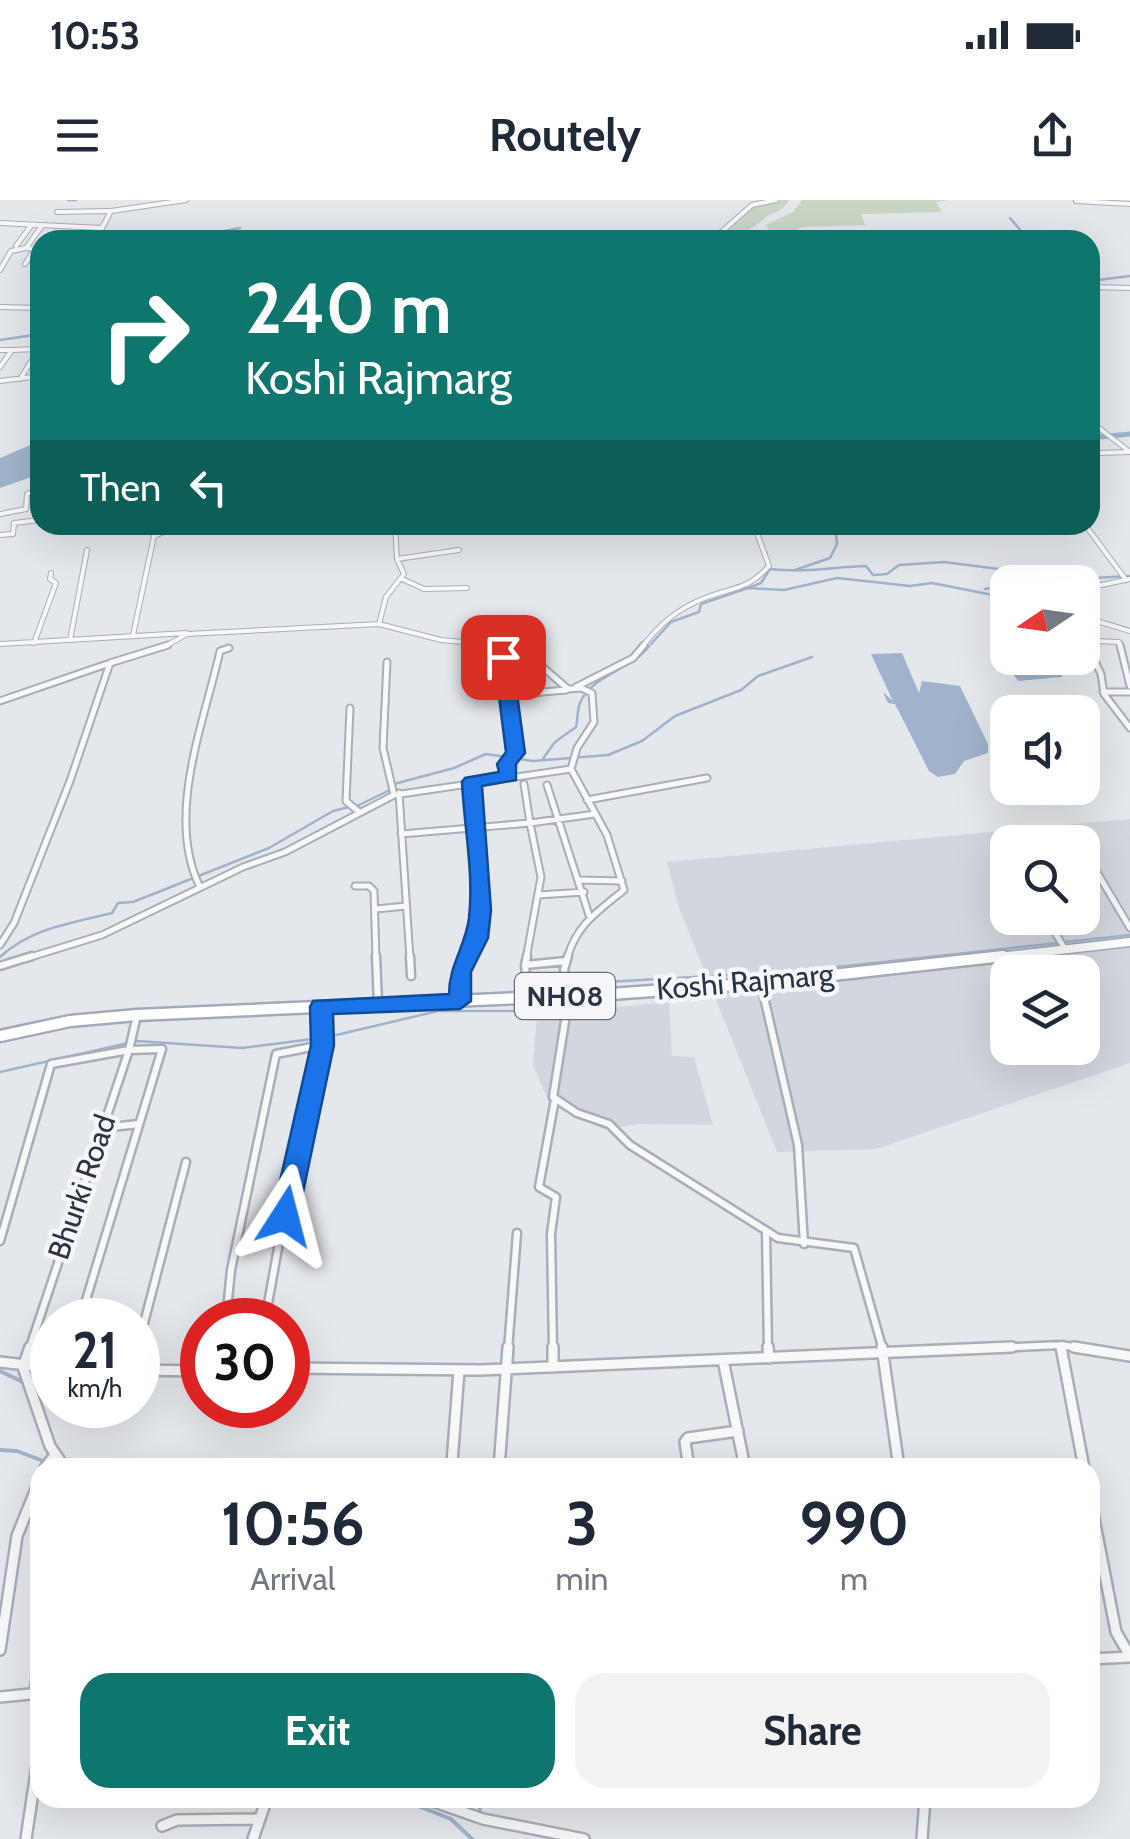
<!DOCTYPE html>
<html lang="en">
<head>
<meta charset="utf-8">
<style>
	body { margin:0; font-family:Cabin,sans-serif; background:#f2f2f3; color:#1f2937; height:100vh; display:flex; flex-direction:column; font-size:38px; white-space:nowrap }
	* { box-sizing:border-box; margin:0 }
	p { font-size:32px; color:#747a83 }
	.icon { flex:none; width:55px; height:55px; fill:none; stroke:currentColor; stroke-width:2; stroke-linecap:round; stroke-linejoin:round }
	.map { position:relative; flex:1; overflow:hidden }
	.details { position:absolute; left:30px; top:1258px; width:1070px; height:350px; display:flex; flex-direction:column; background:#fff; border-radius:30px; box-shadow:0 10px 40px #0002 }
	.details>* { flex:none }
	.banner { position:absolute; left:30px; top:30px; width:1070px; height:305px; border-radius:30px; box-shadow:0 10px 40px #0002; background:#0f766e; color:#fff; overflow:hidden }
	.needle { width:65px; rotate:257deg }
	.controls { position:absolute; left:990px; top:365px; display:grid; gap:20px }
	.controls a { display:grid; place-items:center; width:110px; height:110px; border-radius:20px; background:#fff; box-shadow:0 10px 40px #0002; font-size:50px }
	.speed { position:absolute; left:30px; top:1098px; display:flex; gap:20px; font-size:50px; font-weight:700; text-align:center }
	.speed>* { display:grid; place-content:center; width:130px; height:130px; border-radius:50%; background:#fff; box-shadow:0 10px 40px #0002; line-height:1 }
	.speed small { font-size:25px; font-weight:400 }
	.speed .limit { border:15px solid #d22; background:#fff; color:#111 }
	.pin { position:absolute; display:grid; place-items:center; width:85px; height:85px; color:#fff; margin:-42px; border-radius:20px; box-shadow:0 5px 15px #0006 }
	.me { position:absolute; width:110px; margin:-55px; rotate:9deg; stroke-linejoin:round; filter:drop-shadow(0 0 8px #0008) }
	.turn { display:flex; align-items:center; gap:35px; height:210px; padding:0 50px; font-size:45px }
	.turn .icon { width:130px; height:130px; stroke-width:2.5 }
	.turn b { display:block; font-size:70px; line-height:85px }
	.then { display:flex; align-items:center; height:95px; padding:0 50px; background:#0003; gap:20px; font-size:38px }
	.eta { display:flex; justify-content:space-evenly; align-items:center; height:170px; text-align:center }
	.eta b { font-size:60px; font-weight:700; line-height:70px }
	.button { display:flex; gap:20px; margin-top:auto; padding:20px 50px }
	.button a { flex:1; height:115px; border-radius:30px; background:#0f766e; color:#fff; font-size:40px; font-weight:700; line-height:115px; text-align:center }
	.button a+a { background:#f2f2f3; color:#1f2937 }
	.status { display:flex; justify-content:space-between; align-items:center; height:70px; padding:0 50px; background:#fff; direction:ltr }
	.status svg { height:28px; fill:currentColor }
	header { display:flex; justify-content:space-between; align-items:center; height:130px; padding:0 50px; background:#fff; font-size:45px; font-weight:700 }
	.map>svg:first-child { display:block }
	.built { fill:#d2d6de; fill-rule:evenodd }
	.green { fill:#c9d6c5 }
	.water { fill:#9fb4cc }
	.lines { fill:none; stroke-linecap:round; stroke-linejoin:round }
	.stream-far1 { stroke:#9fb4cc; stroke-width:2.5 }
	.stream { stroke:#9fb4cc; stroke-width:4 }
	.canal { stroke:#9fb4cc; stroke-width:5 }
	.street-far3-casing { stroke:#a9aeb7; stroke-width:6 }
	.street-far2-casing { stroke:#a9aeb7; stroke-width:9 }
	.street-far1-casing { stroke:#a9aeb7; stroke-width:11 }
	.street-casing { stroke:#a9aeb7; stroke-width:14 }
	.primary-far1-casing { stroke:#a3abb8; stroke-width:11 }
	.primary-casing { stroke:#a3abb8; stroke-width:15 }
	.street-far3 { stroke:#f7f8fa; stroke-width:4 }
	.street-far2 { stroke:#f7f8fa; stroke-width:5 }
	.street-far1 { stroke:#f7f8fa; stroke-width:6 }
	.street { stroke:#f7f8fa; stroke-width:9 }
	.primary-far1 { stroke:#fff; stroke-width:8 }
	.primary { stroke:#fff; stroke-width:10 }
	.route { fill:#1a73e8; stroke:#114b97; stroke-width:2.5 }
	.labels { text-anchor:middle; stroke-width:9; stroke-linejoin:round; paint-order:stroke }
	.shield { fill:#f4f6f9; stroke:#676e7b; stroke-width:2.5 }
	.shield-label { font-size:28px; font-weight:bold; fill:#2b3445 }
	.street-label { font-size:30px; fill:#2b3445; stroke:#f4f6f9 }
</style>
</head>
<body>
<div class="status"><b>10:53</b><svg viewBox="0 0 49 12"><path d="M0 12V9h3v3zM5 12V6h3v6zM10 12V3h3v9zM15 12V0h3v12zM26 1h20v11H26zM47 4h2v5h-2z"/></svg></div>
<header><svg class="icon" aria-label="menu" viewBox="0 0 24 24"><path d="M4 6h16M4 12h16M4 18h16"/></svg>Routely<svg class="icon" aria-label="share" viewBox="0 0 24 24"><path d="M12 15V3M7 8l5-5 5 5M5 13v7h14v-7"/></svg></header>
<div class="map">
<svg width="1130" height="1639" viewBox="0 0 1130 1639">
	<rect width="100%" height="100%" fill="#e4e7ec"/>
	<path class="built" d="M1130,619v244l-254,86 -99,3 -98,-244 -12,-46zM1008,642h74v76h-74zM1008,772h74v76h-74z
		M669,802l3,54 22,1 19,68 -71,-1 -39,5 -53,-24 -17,-40 4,-50z"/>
	<path class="green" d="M776,0h13c-7,13 -16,11 -25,19 -32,27 -52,21 -92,21l45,-5 30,-27z
		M802,0h146l-12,2 6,10 -81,2 4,11 -62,2 -19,9v4h-11l-7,-15 27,-13z"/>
	<path class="water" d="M40,241v33l-40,14v-30z
		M902,453l17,40 3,-12 38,5 28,58v9l-24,8 -9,13 -17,3 -9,-6 -34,-67 -7,-1 -5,-11 10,9 -22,-47z
		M1060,458l2,19 -44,4 -16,-22z"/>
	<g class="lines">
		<path class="stream-far1" d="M68,0h8
			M1010,18l19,22
			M1030,39l26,-1
			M178,40l62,-12
			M1090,81l40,-5
			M0,140l40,-6
			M795,370l35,-12 7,-14 -2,-19
			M1064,382l39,1
			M748,388l13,-5 9,-14c33,4 63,-2 96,-3l7,9 14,-1 12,-9 45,-3 133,17 53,-3
			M985,389l23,-4
			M651,444l20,-22 28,-10 2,-8 47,-16 36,2 53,-12 73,8 22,-3 76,15
			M542,560l13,-18 21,-15c2,-8 1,-17 4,-24 11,-28 52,-33 69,-57
			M394,584l60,-16 32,-14 47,7 75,-6 34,-14 33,-25 66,-26 17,-14 54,-19
			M357,606l33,-16
			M1065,742l65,-7
			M0,757c31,-29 72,-34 112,-44l6,-10 15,-1 136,-54 64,-37 16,-4
			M571,784l229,-13 258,-28
			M555,793l8,-8
			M0,872l137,-31 105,7 86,-11 110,-26h115v-5"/>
		<path class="stream" d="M0,1171l23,11
			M44,1241l6,16
			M0,1250l17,1 29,11
			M398,1598l53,21 21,20
			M479,1616l2,-18"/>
		<path class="canal" d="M1090,238l40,-4"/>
		<defs>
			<path id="street-far3" d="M1076,1l54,3
				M57,12l53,-1
				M0,23l102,5 9,-17 75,-11
				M672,40l46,-5 34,-30 24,-5
				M16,46l14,-19
				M25,64l10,-15 -9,-1 15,-21
				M0,70l11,-19 15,-3
				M1090,87l40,1
				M0,107l40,1
				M0,150h12l-12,17
				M12,150l27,-1 -19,30
				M0,181l40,-5
				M1090,221l40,31
				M1090,248l9,5 30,-1
				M0,314l26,-5 1,-15 13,-5
				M1086,326l40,54
				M0,335l13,-1 1,-11 26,-3
				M397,359l62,-9
				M402,379l22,10 43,-1
				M1090,419l40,12
				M379,424l62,16 78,7
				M133,435l21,-99 28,-11
				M70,440l17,-90
				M1097,441l22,1 1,5
				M34,443l22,-60 -6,-4 1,-6
				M0,444l186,-11
				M164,447l23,-13 192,-10 7,-27 18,-23 -7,-15 -2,-34
				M642,447c18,-23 35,-38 63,-49 28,-11 43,-8 64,-32l-15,-41
				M1088,447l-3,-6h12l-8,-18 -3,-30 11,-2v-5l33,-7"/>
			<path id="street-far2" d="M496,445l7,12 13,96 -9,10 2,13
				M501,445l17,1 50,43 13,-1 11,5 2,29 -17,26 -6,21 36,66 17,55c-26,21 -48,35 -57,69
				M1087,445l14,29 3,20 26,34
				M1120,445l10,41
				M387,462l-4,86 11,47
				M576,487l57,-29 11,-13
				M1103,492h27
				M508,495l58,-5
				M0,501l110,-38
				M350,508l-4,93 13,11
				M524,584l6,39 65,-9
				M547,585l42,130
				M399,593l11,166
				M587,600l120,-22
				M401,634l129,-11 11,54 -15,82
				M1082,654l6,3 42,71
				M580,680l42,1
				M355,686h14l5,5 2,68
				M200,687c-35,-70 4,-164 20,-236l9,-3
				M538,695l46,-3
				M376,709l30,-3
				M1046,718l19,31
				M0,745l14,-22 56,-142 40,-118 58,-18
				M24,759l78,-24 141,-68 42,-15 109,-57 177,-26
				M467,759c25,-51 8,-121 5,-177"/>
			<path id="street-far1" d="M376,756l2,47
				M410,756l1,20
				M527,756l-2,9 41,-4
				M568,756l-4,14 5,26 -16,101 24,16 32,11 21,21 148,93 76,10 29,102
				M525,765l3,33
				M0,766l32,-10
				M761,784l37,161 6,99
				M460,801v-29l8,-16
				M101,928l38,-4
				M766,1032l2,118
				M0,1041l51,-177 78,-14 33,-1 -82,271
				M226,1120l5,-50 45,-216 46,-9
				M265,1120l25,-138 32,-137 -1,-38
				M1061,1145l1,5
				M138,1146l48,-184
				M29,1150l100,-300 8,-35
				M508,1150l9,-117
				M553,1150l-2,-116 5,-37 -17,-10 16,-88
				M954,1150l107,-5 29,5"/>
			<path id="street" d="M30,1147l-7,20 27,79 15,22
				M553,1147v20
				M768,1147l1,11
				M882,1147l17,121
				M1061,1147l23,121
				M1074,1147l56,9
				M723,1160l22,108
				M0,1162l52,6
				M288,1168l193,2 531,-23
				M138,1170l64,1
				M452,1263l7,-93
				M45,1268l9,-12
				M499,1268l9,-121
				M689,1268l-4,-26 3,-4 50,-7
				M1090,1298l26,134 14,24
				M0,1450l17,-114 23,-57
				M1090,1459l40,-2
				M34,1494l6,-28
				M0,1497l40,-4
				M423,1598l60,21 101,20
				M162,1626l15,-6 83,-1
				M26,1639l14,-94
				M253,1639l14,-41
				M922,1639l3,-41"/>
			<path id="primary-far1" d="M980,759l150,-17"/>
			<path id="primary" d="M0,836l70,-15 67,-6 474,-21 150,-11 242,-27"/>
		</defs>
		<use href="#street-far3" class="street-far3-casing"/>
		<use href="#street-far2" class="street-far2-casing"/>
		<use href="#street-far1" class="street-far1-casing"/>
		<use href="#street" class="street-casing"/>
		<use href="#primary-far1" class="primary-far1-casing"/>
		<use href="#primary" class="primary-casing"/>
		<use href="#street-far3" class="street-far3"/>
		<use href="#street-far2" class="street-far2"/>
		<use href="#street-far1" class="street-far1"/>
		<use href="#street" class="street"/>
		<use href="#primary-far1" class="primary-far1"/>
		<use href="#primary" class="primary"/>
	</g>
	<path class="route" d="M503,451l9,6 13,96 -9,11v16l-34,6 9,124 -3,28 -17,34v29l-11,8 -127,5 1,31 -36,171 -4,8h-18l-4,-8 39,-171 -1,-38 3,-6 136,-7c0,-29 17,-49 20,-76 5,-44 -5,-93 -7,-136l3,-4 34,-6 -2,-8 9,-12 -12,-95z"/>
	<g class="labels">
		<rect class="shield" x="515" y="773" width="100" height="46" rx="8"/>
		<g class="shield-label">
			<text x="565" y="806">NH08</text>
		</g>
		<g class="street-label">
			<text transform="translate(745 782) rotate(-5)" y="10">Koshi Rajmarg</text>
			<text transform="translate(82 987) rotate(-71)" y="10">Bhurki Road</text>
		</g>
	</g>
</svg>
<div class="controls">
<a><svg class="needle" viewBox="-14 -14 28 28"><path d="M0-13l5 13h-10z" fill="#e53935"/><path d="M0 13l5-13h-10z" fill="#747a83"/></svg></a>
<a><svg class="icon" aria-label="sound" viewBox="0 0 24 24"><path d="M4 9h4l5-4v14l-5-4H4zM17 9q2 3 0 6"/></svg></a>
<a><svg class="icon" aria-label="search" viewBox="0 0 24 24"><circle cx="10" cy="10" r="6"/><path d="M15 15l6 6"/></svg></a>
<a><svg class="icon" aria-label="layers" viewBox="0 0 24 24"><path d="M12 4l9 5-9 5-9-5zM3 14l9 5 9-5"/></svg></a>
</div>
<div class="speed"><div>21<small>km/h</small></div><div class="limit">30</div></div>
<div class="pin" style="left:503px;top:457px;background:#d93025"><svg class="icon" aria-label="arrive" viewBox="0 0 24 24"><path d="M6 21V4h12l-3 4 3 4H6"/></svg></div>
<svg class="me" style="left:285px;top:1016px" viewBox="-20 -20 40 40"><path d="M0-17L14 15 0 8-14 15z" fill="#1a73e8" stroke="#fff" stroke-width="4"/></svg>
<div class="banner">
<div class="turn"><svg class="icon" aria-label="right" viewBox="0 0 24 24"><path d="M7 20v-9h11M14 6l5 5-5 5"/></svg><div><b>240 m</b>Koshi Rajmarg</div></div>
<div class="then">Then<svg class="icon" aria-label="left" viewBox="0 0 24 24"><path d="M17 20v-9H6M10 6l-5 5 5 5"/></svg></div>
</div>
<section class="details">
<div class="eta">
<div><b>10:56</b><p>Arrival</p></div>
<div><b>3</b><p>min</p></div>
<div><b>990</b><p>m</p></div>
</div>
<div class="button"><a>Exit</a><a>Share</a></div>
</section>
</div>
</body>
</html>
